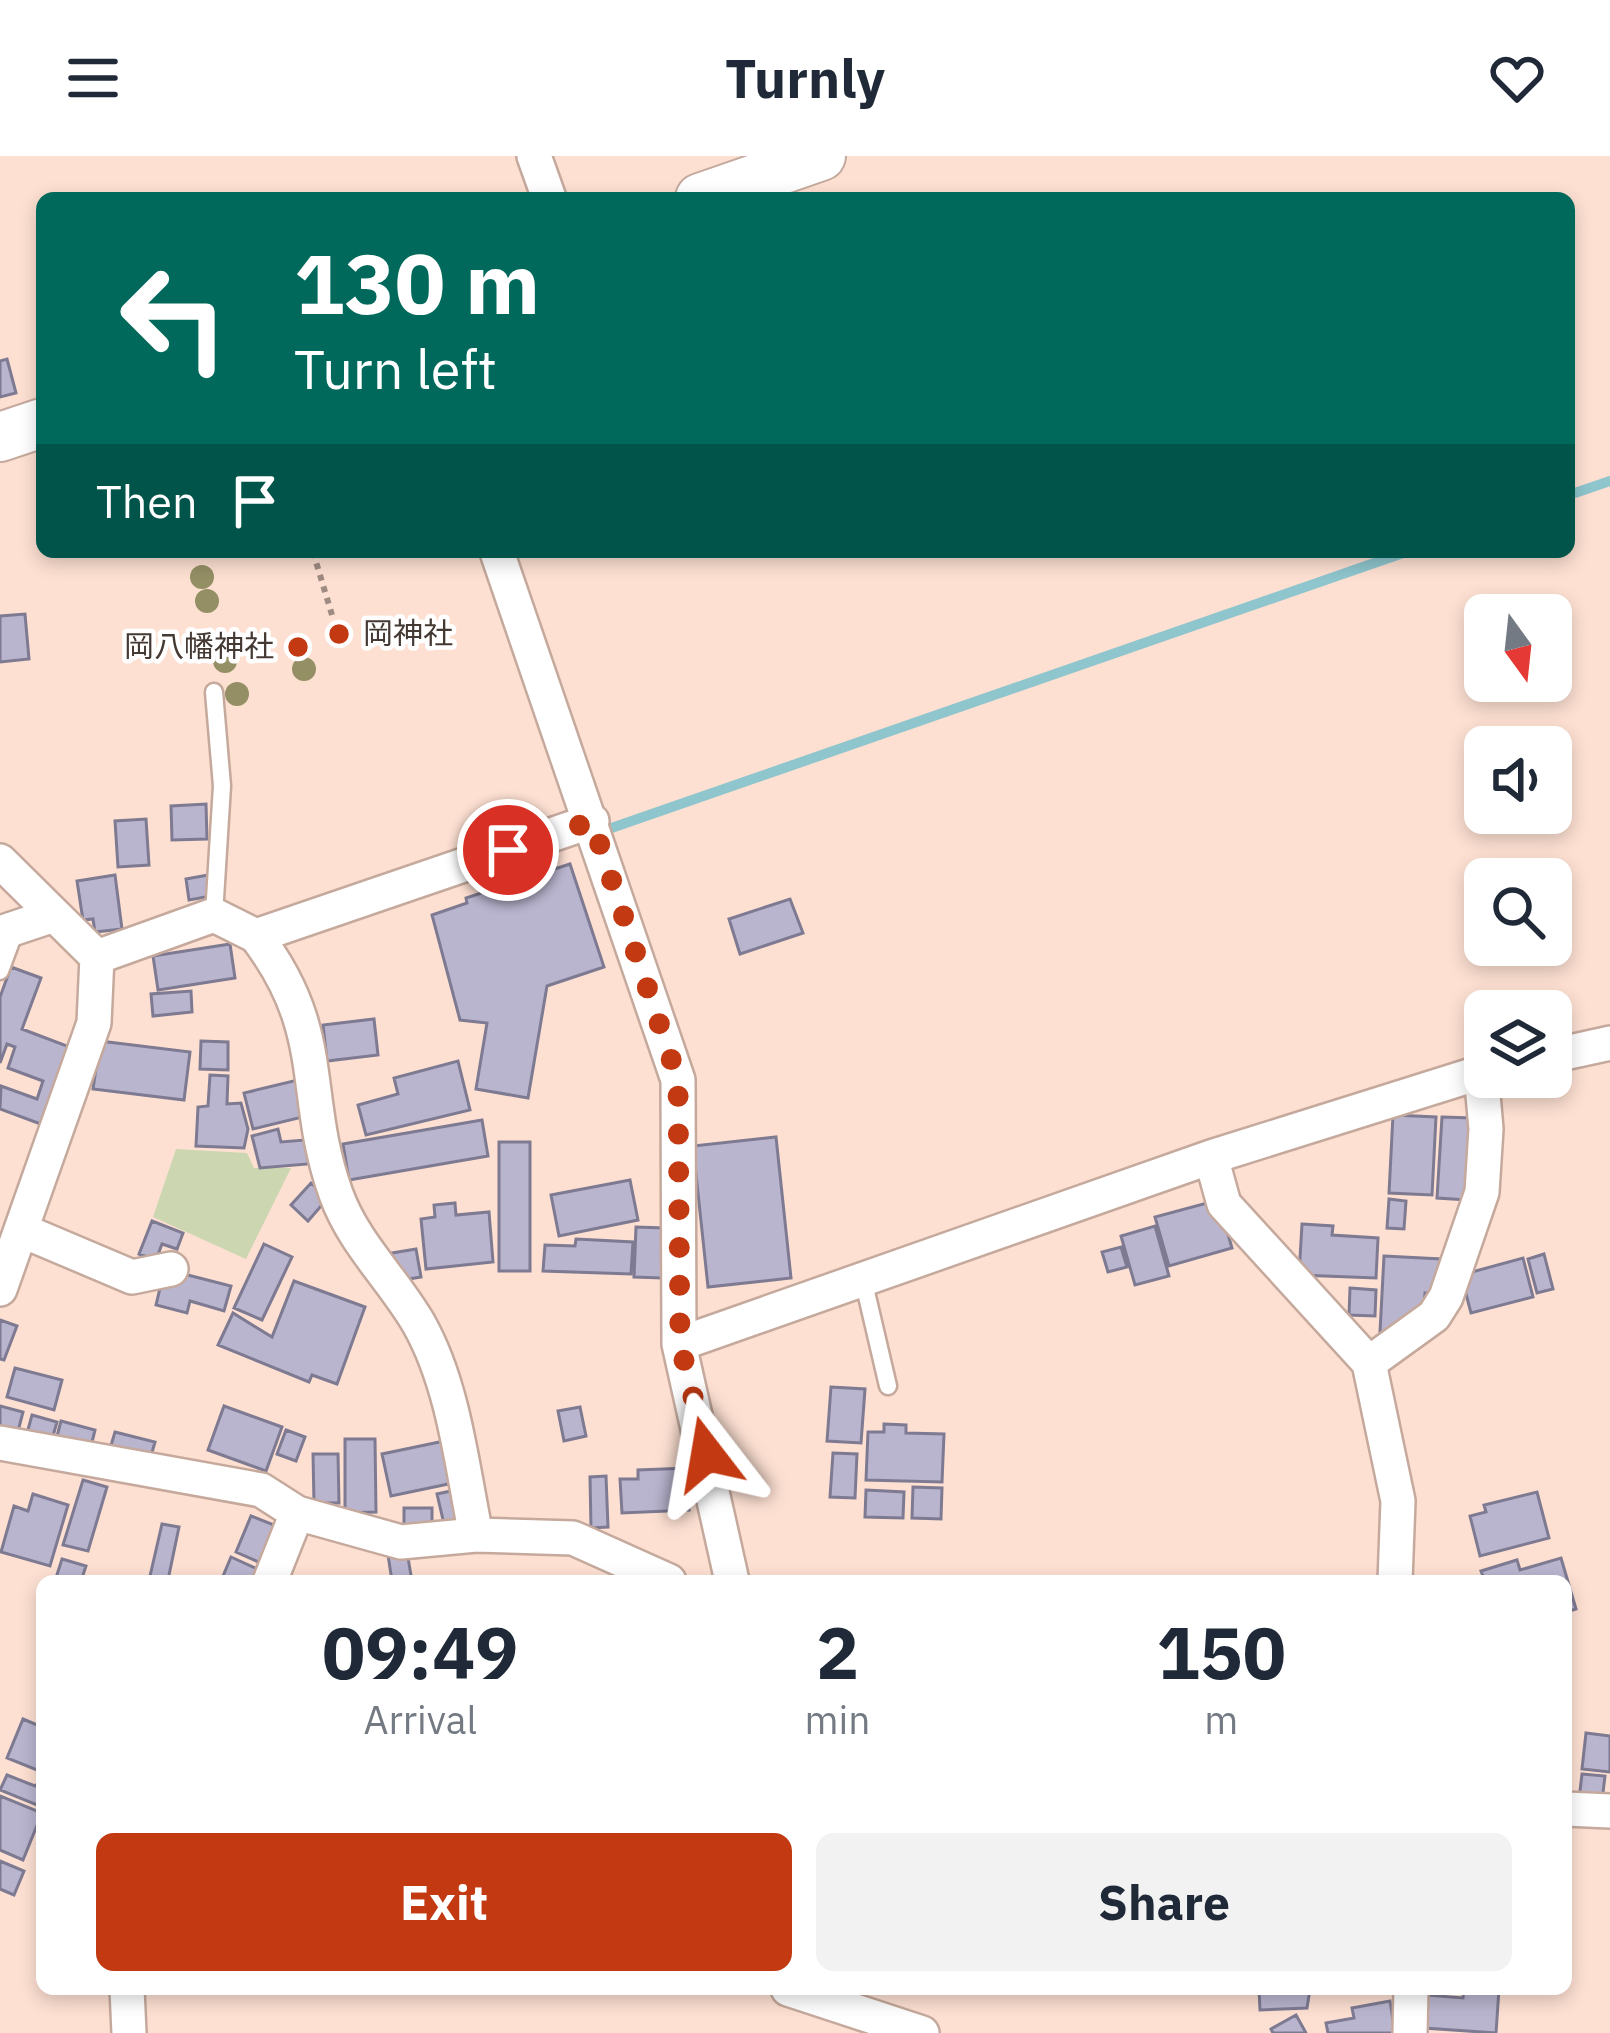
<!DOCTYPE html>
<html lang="en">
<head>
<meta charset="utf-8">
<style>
	body { margin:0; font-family:"IBM Plex Sans","Noto Sans JP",sans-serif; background:#f2f2f3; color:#1f2937; height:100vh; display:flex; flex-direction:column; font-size:45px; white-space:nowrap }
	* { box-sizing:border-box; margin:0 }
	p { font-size:39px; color:#747a83 }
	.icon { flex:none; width:66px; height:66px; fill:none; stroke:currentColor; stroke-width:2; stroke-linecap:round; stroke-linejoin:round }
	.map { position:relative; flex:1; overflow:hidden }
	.panel { position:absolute; left:36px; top:1419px; width:1536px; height:420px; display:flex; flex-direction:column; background:#fff; border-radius:18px; box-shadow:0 6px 18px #0003 }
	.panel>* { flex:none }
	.guide { position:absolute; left:36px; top:36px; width:1539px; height:366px; border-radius:18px; box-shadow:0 6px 18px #0003; background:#00695c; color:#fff; overflow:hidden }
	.needle { width:78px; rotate:165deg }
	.fabs { position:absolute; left:1464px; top:438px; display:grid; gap:24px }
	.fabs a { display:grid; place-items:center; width:108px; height:108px; border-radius:18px; background:#fff; box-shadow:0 6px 18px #0003; font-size:60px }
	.pin { position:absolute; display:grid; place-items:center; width:102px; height:102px; color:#fff; margin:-51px; border:6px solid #fff; border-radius:50%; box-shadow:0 3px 12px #0007 }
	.me { position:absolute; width:132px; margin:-66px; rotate:346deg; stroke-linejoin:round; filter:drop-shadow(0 0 9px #0008) }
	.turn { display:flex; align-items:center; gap:42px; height:252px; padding:0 60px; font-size:54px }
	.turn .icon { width:156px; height:156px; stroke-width:2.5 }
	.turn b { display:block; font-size:84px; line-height:102px }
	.then { display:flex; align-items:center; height:114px; padding:0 60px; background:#0003; gap:24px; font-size:45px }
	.eta { display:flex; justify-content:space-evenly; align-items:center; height:204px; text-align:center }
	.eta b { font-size:72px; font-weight:700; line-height:84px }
	.button { display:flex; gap:24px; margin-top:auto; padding:24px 60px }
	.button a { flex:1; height:138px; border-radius:18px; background:#c23912; color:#fff; font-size:48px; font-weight:700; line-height:138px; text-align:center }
	.button a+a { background:#f2f2f3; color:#1f2937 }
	header { display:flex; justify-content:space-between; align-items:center; height:156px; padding:0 60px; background:#fff; font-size:54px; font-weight:700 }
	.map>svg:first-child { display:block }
	.green { fill:#ccd7b2 }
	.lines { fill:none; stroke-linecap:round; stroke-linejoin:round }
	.stream { stroke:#8fc5cd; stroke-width:10 }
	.building { fill:#b9b5cf; stroke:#7e7a92; stroke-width:3 }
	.lane-casing { stroke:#c5a99c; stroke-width:21 }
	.street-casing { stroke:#c5a99c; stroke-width:38 }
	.secondary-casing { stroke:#c5a99c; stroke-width:52 }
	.path { stroke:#9f8b81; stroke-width:6; stroke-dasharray:6 6; stroke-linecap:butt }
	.lane { stroke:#fff; stroke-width:16 }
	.street { stroke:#fff; stroke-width:33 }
	.secondary { stroke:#fff; stroke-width:48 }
	.tree { fill:#948f65 }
	.route { stroke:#c23912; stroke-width:21; stroke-dasharray:0 37.8 }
	.poi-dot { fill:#c23912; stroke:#fff; stroke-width:4.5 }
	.labels { text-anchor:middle; stroke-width:9; stroke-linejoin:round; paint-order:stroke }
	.poi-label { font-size:30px; fill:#443933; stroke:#fff; text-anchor:start }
</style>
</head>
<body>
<header><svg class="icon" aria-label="menu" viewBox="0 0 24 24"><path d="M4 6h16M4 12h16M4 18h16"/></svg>Turnly<svg class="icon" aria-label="heart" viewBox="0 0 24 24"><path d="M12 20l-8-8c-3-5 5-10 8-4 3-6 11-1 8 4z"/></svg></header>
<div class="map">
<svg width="1610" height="1877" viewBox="0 0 1610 1877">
	<rect width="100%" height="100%" fill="#fde0d2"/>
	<path class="green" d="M176,993l71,4 7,15h37l-45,91 -93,-42z"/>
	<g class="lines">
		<path class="stream" d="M1569,339l41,-14
			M600,676l806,-280"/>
	</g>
	<path class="building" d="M7,203l9,34 -16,4v-36z
		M25,458l4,45 -29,3v-46z
		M206,648l1,35 -35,1 -1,-34z
		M146,663l3,46 -31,2 -3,-46z
		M570,708l34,103 -57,19 -19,112 -52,-9 11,-66 -27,-3 -28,-105 35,-12 -1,-5z
		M115,719l7,54 -27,3 -2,-13 -10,1 -6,-39z
		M208,719l3,21 -22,4 -3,-21z
		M790,743l13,34 -63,21 -11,-35z
		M230,788l5,34 -77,12 -5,-34z
		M11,811l30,11 -19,51 53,20 -29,77 -46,-17 1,-23 36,13 6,-18 -35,-13 7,-21 -8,-3 -7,19v-66z
		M191,835l1,21 -39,4 -2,-22z
		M374,863l4,36 -51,6 -4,-36z
		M100,885l90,11 -6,48 -91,-11z
		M201,885l27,1v28l-28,-1z
		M458,905l12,49 -104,25 -8,-30 40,-11 -4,-16z
		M210,919l18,1 -1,28 14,-1 7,26 -4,19 -48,-2 2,-39 10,-1z
		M306,922l9,36 -62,15 -9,-36z
		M1393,959l43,2 -4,78 -43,-2z
		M1442,961l30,1 -5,82 -30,-2z
		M482,964l6,36 -139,24 -6,-36z
		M278,973l3,13 36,-3 3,24 -60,5 -8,-32z
		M776,981l15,141 -83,9 -15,-141z
		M499,986h31v129h-31z
		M630,1024l8,40 -79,16 -8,-41z
		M311,1027l17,15 -20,23 -17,-16z
		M1389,1043l17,2 -2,28 -17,-1z
		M1218,1044l14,48 -63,18 -14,-49z
		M455,1047l1,12 33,-3 4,50 -67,7 -5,-50 14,-2 -1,-12z
		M152,1065l31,12 -6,16 -15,-5 -6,16 -17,-6z
		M1302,1068l31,2 -1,9 46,3 -2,40 -77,-3z
		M1155,1070l14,50 -34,9 -14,-49z
		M636,1071l28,1 -2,50 -28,-1z
		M576,1083l57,3 -2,32 -88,-3 2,-26 30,1z
		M264,1088l28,13 -30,63 -28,-12z
		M1121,1091l6,20 -19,5 -6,-20z
		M416,1093l5,28 -24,4 -5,-28z
		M1544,1098l9,35 -16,4 -9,-34z
		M1384,1100l57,3 -1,34h-15l-2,26 -18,14 -25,-1z
		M1523,1102l10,39 -62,16 -10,-38z
		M180,1117l51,13 -7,25 -34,-10 -3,12 -31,-8 6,-25 15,4z
		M294,1125l71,26 -28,77 -25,-9 -3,7 -91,-37 15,-32 39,24z
		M1350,1132l26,2 -1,26 -26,-1z
		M0,1164l17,6 -13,34 -4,-1z
		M15,1212l47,12 -8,30 -47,-13z
		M831,1231l34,2 -4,54 -34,-2z
		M0,1250l23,6 -6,23 -17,-5z
		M224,1250l58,21 -16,44 -58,-21z
		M580,1251l6,29 -22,5 -6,-30z
		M32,1259l25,7 -6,21 -25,-6z
		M61,1265l34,9 -5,20 -34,-10z
		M884,1268l22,1v8l38,1 -2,48 -76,-2 2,-48h16z
		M286,1274l19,7 -9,24 -19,-7z
		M115,1276l40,10 -6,21 -40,-11z
		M345,1283h30l1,73 -31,1z
		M444,1285l9,42 -62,13 -9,-42z
		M833,1297l24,1 -2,44 -25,-1z
		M313,1298h25l1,49h-25z
		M688,1312l1,42 -67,3 -2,-34h18v-9z
		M606,1320l2,51 -17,1 -1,-51z
		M83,1324l24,7 -19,64 -25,-6z
		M913,1331l29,1 -1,31 -29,-1z
		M460,1333l7,30 -23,5 -7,-30z
		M866,1334l38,2 -1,26 -38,-1z
		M1537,1336l12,46 -69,18 -10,-40 16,-4 -2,-7z
		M33,1338l35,11 -18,61 -49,-14 13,-46 14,5z
		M404,1352h28v21h-28z
		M251,1360l28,11 -16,37 -27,-12z
		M162,1368l17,3 -11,53 -18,-4z
		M407,1396l5,29h-20l-4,-26z
		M231,1401l31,14 -4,10h-37z
		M1561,1402l15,51 -10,3v-31h-81l-4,-10 36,-11 3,10z
		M62,1403l24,7 -5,15h-26z
		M23,1563l19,8v45l-35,-14z
		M1586,1577l24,3v36l-28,-3z
		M1582,1618l23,2 -3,25 -23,-2z
		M7,1619l28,11 7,-6v27l-42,-17z
		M0,1640l42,17 -19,47 -23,-10z
		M0,1705l24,10 -10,24 -14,-6z
		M1259,1833h51l-3,19 -47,2z
		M1464,1833h35l-3,44 -72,-5 3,-33 36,3z
		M1390,1845l5,32h-67l-2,-10 28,-5 -2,-10z
		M1296,1859l10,18h-33l-2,-4z"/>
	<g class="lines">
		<defs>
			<path id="lane" d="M214,759l8,-129 -8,-94
				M0,815l16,-43
				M863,1123l25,107"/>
			<path id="street" d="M534,0l15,42
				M497,396l181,528 1,264 53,237
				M0,705l97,96 -3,66 -94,266
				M0,777l54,-18
				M256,780c74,97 44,158 80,258 18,50 57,85 83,130 35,62 43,143 57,211
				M97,801l117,-42 42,21 336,-115
				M1551,900l59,-13
				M1211,1001l13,47 145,159 29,138 -3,80
				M21,1074l111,47 39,-8
				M679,1188l532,-187 274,-86
				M1369,1207l65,-47 12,-19 36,-105 4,-63 -5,-57
				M0,1287l261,47 36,23 104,29 75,-7 97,3 96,43
				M270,1425l27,-68
				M1566,1653l44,2
				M127,1833l2,44
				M788,1833l134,44
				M1410,1877l1,-44"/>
			<path id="secondary" d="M700,42l121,-42
				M0,281l42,-14"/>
		</defs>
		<use href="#lane" class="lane-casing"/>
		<use href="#street" class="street-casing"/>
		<use href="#secondary" class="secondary-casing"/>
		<path class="path" d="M313,396l19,63"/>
		<use href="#lane" class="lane"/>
		<use href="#street" class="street"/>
		<use href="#secondary" class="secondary"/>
	</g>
	<g class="tree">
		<circle cx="202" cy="421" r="12"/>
		<circle cx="207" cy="445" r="12"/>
		<circle cx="225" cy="505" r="12"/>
		<circle cx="304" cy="513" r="12"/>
		<circle cx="237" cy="538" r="12"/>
	</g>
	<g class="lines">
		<path class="route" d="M508,694l84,-29 86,259 2,264 27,110"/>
	</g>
	<g class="poi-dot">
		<circle cx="339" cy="478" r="12"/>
		<circle cx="298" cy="491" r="12"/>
	</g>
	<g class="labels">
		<g class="poi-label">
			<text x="363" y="488">岡神社</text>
			<text x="274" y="501" text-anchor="end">岡八幡神社</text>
		</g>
	</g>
</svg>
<div class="fabs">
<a><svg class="needle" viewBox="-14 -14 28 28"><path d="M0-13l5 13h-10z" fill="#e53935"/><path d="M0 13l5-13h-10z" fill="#747a83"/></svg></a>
<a><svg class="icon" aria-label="sound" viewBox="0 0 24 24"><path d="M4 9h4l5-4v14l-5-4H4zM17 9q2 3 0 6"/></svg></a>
<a><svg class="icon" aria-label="search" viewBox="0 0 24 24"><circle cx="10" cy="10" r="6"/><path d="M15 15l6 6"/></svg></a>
<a><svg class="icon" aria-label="layers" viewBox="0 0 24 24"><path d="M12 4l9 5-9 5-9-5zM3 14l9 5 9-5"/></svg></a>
</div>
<div class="pin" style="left:508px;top:694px;background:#d93025"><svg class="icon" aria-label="arrive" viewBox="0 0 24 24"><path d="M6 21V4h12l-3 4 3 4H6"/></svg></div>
<svg class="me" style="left:707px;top:1298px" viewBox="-20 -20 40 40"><path d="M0-17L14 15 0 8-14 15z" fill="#c23912" stroke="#fff" stroke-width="4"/></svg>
<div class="guide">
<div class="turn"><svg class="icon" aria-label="left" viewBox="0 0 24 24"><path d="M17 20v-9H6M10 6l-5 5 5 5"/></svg><div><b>130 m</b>Turn left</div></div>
<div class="then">Then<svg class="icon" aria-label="arrive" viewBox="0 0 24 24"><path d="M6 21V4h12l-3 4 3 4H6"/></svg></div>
</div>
<section class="panel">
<div class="eta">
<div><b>09:49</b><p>Arrival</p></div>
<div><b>2</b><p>min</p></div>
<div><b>150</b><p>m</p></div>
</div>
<div class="button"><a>Exit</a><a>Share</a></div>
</section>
</div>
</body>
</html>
